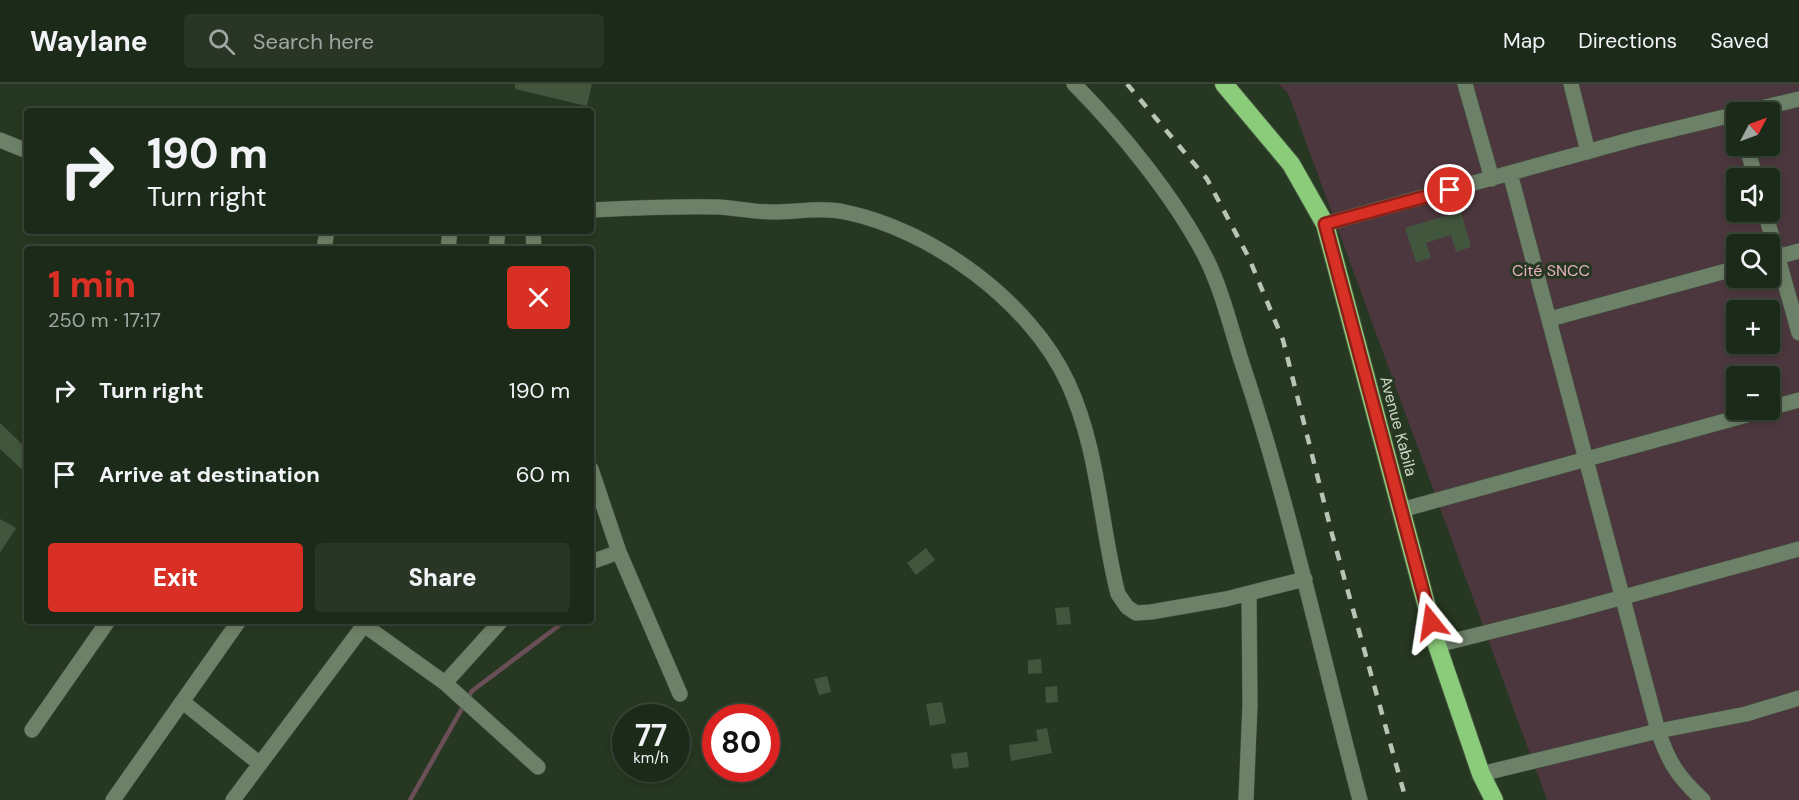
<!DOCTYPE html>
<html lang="en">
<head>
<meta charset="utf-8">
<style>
	body { margin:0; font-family:"DM Sans",sans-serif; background:#293626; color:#f1f3f6; height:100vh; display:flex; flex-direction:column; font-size:22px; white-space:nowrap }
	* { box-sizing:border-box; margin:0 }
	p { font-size:20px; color:#a0a7a2 }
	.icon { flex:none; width:33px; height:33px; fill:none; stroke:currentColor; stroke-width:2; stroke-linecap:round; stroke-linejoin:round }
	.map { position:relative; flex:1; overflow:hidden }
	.drawer { position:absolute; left:24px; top:162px; width:570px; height:378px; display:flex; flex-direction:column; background:#1c2a19; border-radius:6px; box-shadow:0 3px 9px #0003,0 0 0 2px #3a4638 }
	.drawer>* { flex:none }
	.guide { position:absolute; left:24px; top:24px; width:570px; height:126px; border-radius:6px; box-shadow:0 3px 9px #0003,0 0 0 2px #3a4638; background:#1c2a19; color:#f1f3f6; overflow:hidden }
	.needle { width:39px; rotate:49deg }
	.buttons { position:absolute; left:1726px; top:18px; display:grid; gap:12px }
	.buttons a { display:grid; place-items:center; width:54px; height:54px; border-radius:6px; background:#1c2a19; box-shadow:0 3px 9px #0003,0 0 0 2px #3a4638; font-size:30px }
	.speed { position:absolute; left:612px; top:620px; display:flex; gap:12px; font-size:30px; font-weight:700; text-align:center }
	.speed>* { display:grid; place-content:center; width:78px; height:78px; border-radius:50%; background:#1c2a19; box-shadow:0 3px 9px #0003,0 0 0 2px #3a4638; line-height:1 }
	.speed small { font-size:15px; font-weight:400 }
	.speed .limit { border:9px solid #d22; background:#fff; color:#111 }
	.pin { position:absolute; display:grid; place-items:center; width:51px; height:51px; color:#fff; margin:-26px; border:3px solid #fff; border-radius:50%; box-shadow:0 2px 6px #0007 }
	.me { position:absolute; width:66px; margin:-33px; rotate:345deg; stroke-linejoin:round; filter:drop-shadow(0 0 4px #0008) }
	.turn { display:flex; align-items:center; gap:21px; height:126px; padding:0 24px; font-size:27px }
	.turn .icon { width:78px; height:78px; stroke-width:2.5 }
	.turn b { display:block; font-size:42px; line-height:51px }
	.round { display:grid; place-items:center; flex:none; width:63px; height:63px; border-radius:6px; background:#293626 }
	.overview { display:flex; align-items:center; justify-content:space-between; height:102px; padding:0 24px }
	h1 { font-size:36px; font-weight:800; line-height:45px; color:#d93025 }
	.cta { display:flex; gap:12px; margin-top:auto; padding:12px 24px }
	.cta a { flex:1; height:69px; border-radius:6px; background:#d93025; color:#fff; font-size:24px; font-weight:800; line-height:69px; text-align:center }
	.cta a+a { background:#293626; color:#f1f3f6 }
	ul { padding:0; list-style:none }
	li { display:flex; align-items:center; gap:18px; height:84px; padding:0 24px }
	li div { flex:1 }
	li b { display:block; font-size:22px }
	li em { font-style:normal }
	header { display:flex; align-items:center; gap:36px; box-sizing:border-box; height:84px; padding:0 30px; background:#1c2a19; border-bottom:2px solid #3a4638 }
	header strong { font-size:28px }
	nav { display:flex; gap:33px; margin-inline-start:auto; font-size:21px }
	.search { width:420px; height:54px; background:#293626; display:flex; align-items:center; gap:15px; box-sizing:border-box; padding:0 21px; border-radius:6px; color:#a0a7a2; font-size:22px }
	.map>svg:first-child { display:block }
	.green { fill:#4d373e; fill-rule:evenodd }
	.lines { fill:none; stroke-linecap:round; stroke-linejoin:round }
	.stream { stroke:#6b4f58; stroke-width:4.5 }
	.building { fill:#42563e }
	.minor-casing { stroke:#43533f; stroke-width:16 }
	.highway-casing { stroke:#43533f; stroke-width:20 }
	.minor { stroke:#6d8168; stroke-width:15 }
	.highway { stroke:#8acc7a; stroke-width:18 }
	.rail { stroke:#b8c5b6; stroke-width:4.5; stroke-dasharray:10 10; stroke-linecap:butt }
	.route-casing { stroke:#8d1f18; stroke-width:15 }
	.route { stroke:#d93025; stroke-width:10 }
	.labels { text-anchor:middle; stroke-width:6; stroke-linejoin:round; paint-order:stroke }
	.park-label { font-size:16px; fill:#e8b0c3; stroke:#263821 }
	.street-label { font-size:16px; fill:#cbd7c9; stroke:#263821 }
</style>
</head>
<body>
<header>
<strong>Waylane</strong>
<div class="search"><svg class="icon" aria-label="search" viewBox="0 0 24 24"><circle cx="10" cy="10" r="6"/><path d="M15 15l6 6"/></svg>Search here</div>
<nav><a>Map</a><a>Directions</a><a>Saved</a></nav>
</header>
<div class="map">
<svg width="1799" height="716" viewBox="0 0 1799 716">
	<rect width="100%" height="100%" fill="#263821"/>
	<path class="green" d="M1278,0h521v716h-252l-259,-707zM1737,28h33v34h-33zM1737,94h33v34h-33zM1737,160h33v34h-33zM1737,226h33v34h-33zM1737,292h33v34h-33z"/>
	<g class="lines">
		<path class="stream" d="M410,716l62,-109 93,-70"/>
	</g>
	<path class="building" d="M515,0h77l-5,22 -72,-17z
		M1461,127l10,36 -15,5 -5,-17 -25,8 5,15 -15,4 -11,-34z
		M0,339l27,26v25l-27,-25z
		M0,435l16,9 -16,25z
		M926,464l9,12 -19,15 -9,-12z
		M1069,523l2,17 -14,1 -2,-17z
		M1041,575l1,14 -14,1v-14z
		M827,592l4,16 -12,3 -5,-16z
		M1057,602l1,16 -12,1 -1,-16z
		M942,618l4,21 -16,3 -4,-22z
		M1047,644l5,25 -41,8 -2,-16 29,-4 -2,-11z
		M967,668l2,15 -16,2 -2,-15z"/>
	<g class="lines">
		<defs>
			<path id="minor" d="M1074,0c46,46 102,115 132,174 17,34 26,75 38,111 47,142 78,287 116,431
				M1465,0l27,95
				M1571,0l17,68
				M0,56l27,11
				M1746,62l10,32
				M1510,89l148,558c11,32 20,46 45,69
				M591,126c42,-2 85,-4 127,-3 18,1 36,5 54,5 24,0 49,-5 73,0 87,18 185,89 223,171 31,67 32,141 50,211l9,13 9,6 15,-1 75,-13 79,-20
				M1765,128l34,121
				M1325,140l312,-86 162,-39
				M533,147l1,18
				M324,165l3,-18
				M448,165l2,-18
				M496,165l2,-18
				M1770,175l29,-8
				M1550,235l187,-51
				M1770,324l29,-8
				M591,385l28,83 61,142
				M1401,426l364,-100
				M591,478l28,-10
				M364,541l81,58 93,84
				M1437,561l128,-32 234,-64
				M445,599l56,-62
				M183,618l77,62
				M32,646l76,-109
				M1481,690l177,-43 88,-17 53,-16
				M113,716l126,-179
				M233,716l134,-179
				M1246,716l4,-95 -1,-112"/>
			<path id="highway" d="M1224,0l67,80 34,60 112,421 44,129 13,26"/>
		</defs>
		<use href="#minor" class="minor-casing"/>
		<use href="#highway" class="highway-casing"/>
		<use href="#minor" class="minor"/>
		<use href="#highway" class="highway"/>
		<path class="rail" d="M1127,0l80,95 42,79 34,82 49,194 74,266"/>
	</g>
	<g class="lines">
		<defs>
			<path id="route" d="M1431,538l-106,-398 125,-34"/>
		</defs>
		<use href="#route" class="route-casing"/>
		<use href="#route" class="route"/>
	</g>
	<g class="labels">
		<g class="park-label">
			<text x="1551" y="192">Cité SNCC</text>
		</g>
		<g class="street-label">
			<text transform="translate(1399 342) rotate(75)" y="6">Avenue Kabila</text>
		</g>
	</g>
</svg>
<div class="buttons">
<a><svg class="needle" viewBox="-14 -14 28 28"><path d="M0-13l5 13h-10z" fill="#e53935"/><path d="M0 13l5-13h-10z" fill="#a0a7a2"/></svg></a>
<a><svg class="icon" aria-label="sound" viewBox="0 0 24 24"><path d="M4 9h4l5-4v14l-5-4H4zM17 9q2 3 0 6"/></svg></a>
<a><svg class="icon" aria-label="search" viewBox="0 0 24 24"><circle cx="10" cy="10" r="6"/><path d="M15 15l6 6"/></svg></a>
<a>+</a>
<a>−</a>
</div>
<div class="speed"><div>77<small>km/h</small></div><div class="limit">80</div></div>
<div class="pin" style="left:1450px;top:106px;background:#d93025"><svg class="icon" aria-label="arrive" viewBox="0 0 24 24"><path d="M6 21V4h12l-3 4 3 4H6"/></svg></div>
<svg class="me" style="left:1431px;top:538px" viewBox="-20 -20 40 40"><path d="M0-17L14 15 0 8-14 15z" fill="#d93025" stroke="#fff" stroke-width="4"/></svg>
<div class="guide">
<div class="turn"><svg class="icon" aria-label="right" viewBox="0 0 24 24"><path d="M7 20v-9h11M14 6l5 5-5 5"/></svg><div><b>190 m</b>Turn right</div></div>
</div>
<section class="drawer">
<div class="overview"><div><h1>1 min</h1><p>250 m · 17:17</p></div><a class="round" style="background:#d93025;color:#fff"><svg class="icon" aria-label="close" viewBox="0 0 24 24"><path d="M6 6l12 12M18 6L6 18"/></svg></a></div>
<ul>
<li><svg class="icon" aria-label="right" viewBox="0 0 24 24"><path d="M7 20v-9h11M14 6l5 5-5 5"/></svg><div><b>Turn right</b></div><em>190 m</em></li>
<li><svg class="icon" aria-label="arrive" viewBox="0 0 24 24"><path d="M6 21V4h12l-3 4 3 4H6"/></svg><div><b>Arrive at destination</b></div><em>60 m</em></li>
</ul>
<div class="cta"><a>Exit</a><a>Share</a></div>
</section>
</div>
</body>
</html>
